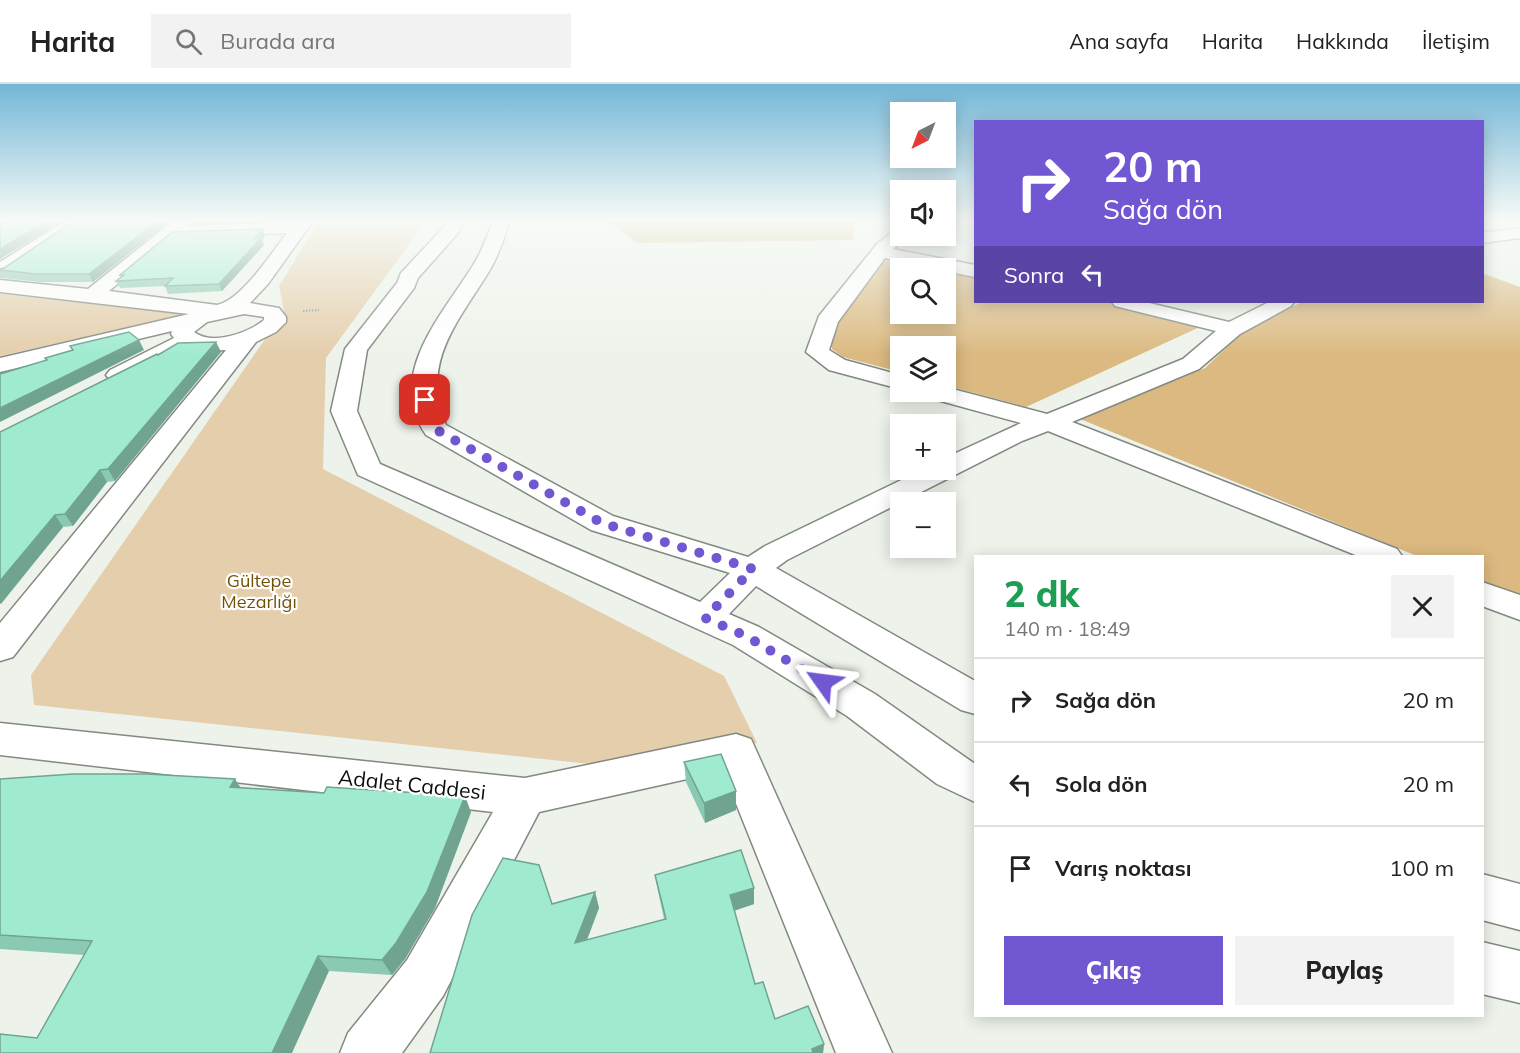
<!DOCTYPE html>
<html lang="tr">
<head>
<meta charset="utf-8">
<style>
	body { margin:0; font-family:Mulish,sans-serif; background:#f2f2f2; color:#222; height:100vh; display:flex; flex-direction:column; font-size:22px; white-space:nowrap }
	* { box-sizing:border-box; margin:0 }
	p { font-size:20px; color:#767676 }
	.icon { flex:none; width:33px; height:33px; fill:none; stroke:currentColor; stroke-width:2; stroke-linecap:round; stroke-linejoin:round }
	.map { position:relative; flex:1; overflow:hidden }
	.drawer { position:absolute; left:974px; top:471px; width:510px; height:462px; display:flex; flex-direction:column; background:#fff; border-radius:0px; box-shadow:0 3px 15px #0003 }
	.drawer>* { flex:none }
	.guide { position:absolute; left:974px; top:36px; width:510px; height:183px; border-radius:0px; box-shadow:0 3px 15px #0003; background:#7157d1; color:#fff; overflow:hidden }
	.needle { width:39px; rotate:222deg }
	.buttons { position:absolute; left:890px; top:18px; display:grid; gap:12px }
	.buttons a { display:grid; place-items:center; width:66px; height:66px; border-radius:0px; background:#fff; box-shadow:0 3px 15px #0003; font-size:30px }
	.pin { position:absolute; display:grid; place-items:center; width:51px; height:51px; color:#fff; margin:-26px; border-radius:12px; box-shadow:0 3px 9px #0006 }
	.me { position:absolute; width:66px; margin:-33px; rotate:301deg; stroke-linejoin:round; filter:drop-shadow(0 0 4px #0008) }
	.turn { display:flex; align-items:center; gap:21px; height:126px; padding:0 30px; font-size:27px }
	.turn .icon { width:78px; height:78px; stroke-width:2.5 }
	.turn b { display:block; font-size:42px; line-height:51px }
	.then { display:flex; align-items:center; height:57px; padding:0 30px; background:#0003; gap:12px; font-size:22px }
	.round { display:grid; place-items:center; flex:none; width:63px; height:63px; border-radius:0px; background:#f2f2f2 }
	.overview { display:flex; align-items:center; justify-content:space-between; height:102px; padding:0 30px }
	h1 { font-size:36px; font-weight:800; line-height:45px; color:#1e9e55 }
	.button { display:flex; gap:12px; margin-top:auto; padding:12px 30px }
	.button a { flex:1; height:69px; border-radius:0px; background:#7157d1; color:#fff; font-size:24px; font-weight:800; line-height:69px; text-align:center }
	.button a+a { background:#f2f2f2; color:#222 }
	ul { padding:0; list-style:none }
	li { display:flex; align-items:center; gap:18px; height:84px; padding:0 30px; border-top:2px solid #e0e0e0 }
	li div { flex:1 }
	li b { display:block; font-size:22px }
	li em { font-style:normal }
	header { display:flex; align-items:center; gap:36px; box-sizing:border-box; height:84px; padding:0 30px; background:#fff; border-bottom:2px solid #e0e0e0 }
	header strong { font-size:28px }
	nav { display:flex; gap:33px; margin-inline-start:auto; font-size:21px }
	.search { width:420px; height:54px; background:#f2f2f2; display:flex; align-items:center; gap:15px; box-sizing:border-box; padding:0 21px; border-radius:0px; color:#767676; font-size:22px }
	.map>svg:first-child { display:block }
	.green { fill:#e4ceab }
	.forest { fill:#dbb980; fill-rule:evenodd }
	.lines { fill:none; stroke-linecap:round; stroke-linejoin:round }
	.minor-casing { stroke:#838981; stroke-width:3 }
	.path { stroke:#949993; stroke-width:2; stroke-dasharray:1.5 1.5; stroke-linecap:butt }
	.minor { fill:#fff; fill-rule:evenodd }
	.wall { fill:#8acab2 }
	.shaded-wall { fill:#70a491 }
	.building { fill:#a0ebcf; stroke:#70a491; stroke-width:1.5 }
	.route { stroke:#7157d1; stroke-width:10; stroke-dasharray:0 18 }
	.labels { text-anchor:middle; stroke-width:4.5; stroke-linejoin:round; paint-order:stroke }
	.park-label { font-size:18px; fill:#725109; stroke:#fff }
	.near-street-label { font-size:21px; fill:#0b0d0a; stroke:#fff }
</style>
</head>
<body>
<header>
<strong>Harita</strong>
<div class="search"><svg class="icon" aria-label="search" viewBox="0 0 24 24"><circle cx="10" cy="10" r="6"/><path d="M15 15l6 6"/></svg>Burada ara</div>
<nav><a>Ana sayfa</a><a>Harita</a><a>Hakkında</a><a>İletişim</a></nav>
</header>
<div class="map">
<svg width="1520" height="969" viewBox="0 0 1520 969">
	<rect width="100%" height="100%" fill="#edf3eb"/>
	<path class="green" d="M319,137h107l-100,137 -3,111 401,207 33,67 -167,21 -556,-59 -3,-30 253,-363 -5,-26z
		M0,210l188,20 -188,42z"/>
	<path class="forest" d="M606,137h248l-1,19 -216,3z
		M883,171l92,18v29h138l89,24 -176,81 -81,-22v-39h-45v26l-57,-15 -11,-8 -1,-15zM900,184h45v46h-45z
		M1482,189l38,14v309l-38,-13v-27h-65l-337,-137 125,-51 40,-38 57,-28h180z"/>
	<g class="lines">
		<defs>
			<path id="minor" d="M65,137h19l-77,53 -7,2v-14z
				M173,137h18l-4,5 126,-5 -45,63 -18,19 29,5 7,9v5l-10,10 -20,10 -243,315 -13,4v-38l226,-273 -23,1 -14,-3 -63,32 -8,2 -8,-2 -4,-5 4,-5 64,-32 -3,-4 1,-3 -172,41v-14l189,-44 -189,-22v-12l88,9zM287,149c-15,19 -46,68 -70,72l-108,-14 65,-54zM244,230l20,3v3c-16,13 -52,26 -70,12l13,-10z
				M447,137h16l-5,12 -40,45 -4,10 -47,62 -10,61 23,53 320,138 30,-29 -139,-43 -165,-95c-41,-60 16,-120 46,-168 10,-15 15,-30 21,-46h16c-4,17 -10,32 -18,47 -31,52 -72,93 -45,157l167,91 135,41 17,-11 157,-76h23v-12l76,-35 -95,-26 -3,-5h22v-5l102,27 136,-55 33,-28 -101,-25 -3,-4h33l84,20 40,-20h25l-3,4 -51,28 -41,35 -127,53 325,127 5,7h-44l-310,-125 -26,10 -235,119 -11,8 199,113v33l-14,-4 -205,-124 -27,28 30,13 116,67 100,70v38l-38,-18 -90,-68 -114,-71 -375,-170 -27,-64 14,-62 52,-66 4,-10 43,-46z
				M1520,144v10l-38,5v-10z
				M900,146v6h8l-15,13 82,16v12l-30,-6v-3l-60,-10 -47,64 -9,28 16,10 55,15v14l-71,-19 -23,-18 13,-36 58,-72 17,-13z
				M1482,498l38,13v25l-38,-14z
				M0,639l525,55 211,-44 15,5 141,314h-56l-113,-282 -184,41 -96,184 -41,57h-62l8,-20 59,-73 86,-148 -493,-57z
				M1482,790l38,10v46l-38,-10z
				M1482,858l38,9v52l-38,-9z"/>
		</defs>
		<use href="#minor" class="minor-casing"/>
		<path class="path" d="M303,227l16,-1"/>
		<use href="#minor" class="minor"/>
	</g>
	<path class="wall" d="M74,137h96l-77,61h-52l-39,-4 -2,-3v-6l4,-1z
		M191,137h75l-74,3z
		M265,152l-3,4 2,5 -42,46 -54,3 -3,-8 -45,2 -4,-7 5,-4 -1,-2z
		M216,258l5,10 -106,129 -8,1 -34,44 -10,1 -63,77v-172l158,-77z
		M684,678l52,29v19l-31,13 -19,-41z
		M0,695l240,8 231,25 -36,96 -30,51 -13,16 -63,-4 -292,67 47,-83 -84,-6z
		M655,791l99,13v16l-20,6 21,74 20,35 49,25 -1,9h-393l122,-149 43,-12 4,16 -12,32 77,-21 -6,-28z"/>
	<path class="shaded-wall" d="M47,137h15l-62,38v-10z
		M158,137h12l-77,61 -4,-8z
		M263,145l2,7 -3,4 2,5 -42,46 -3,-7 35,-45z
		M139,256l5,10 -144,72v-14z
		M216,258l5,10 -106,129 -7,-12z
		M100,386l7,12 -34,44 -8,-12z
		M55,431l8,12 -62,77 -1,-1v-22z
		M235,695l11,17 -16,-9z
		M736,707v19l-31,13 -1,-20z
		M465,712l6,16 -36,96 -30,51 -13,16 -10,-15z
		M754,804v16l-23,8 -1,-17z
		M595,808l4,16 -20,52 -4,-17z
		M318,872l11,15 -37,82h-20z
		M824,960l-1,9h-12l1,-4z"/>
	<path class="building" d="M10,137h37l-47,28v-27z
		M74,137h84l-69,53h-53l-36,-4v-1l4,-1z
		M263,145l-9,10 7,-1 -42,46 -54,2 8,-8 -57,3 8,-6h-4l52,-43z
		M129,248l10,8 -139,68v-34l47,-14 -2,-2 28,-8 -3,-4z
		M216,258l-108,127 -8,1 -35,44 -10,1 -55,66v-149l157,-78 1,1 20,-12z
		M721,670l15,37 -32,12 -20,-41z
		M73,690h74l88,5 -5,8 94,6 3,-6 138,9 -38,96 -31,51 -14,17 -64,-4 -46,97h-272v-19l37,4 55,-97 -92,-6v-156z
		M741,766l13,38 -24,7 25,89 8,-2 12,37 33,-13 16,38 -12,5 1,4h-383l42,-138 31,-57 36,7 13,39 43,-12 -20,51 91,-24 -11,-44z"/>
	<linearGradient id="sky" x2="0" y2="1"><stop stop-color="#73b6d7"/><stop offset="0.5" stop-color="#f7faf6"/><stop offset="1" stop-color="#f7faf6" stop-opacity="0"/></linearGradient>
	<rect width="1520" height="272" fill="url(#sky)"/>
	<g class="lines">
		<path class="route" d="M425,316l10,29 167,94 151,46 -48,49 41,18 77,46"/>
	</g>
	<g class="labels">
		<g class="park-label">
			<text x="259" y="503">Gültepe<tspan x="259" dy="21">Mezarlığı</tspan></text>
		</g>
		<g class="near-street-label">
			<text transform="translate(412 701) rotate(6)" y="7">Adalet Caddesi</text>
		</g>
	</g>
</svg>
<div class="buttons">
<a><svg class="needle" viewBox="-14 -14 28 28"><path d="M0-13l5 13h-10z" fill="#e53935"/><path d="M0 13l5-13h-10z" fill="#767676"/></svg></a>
<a><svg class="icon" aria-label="sound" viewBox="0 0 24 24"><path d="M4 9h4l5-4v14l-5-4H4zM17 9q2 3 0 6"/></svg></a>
<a><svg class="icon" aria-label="search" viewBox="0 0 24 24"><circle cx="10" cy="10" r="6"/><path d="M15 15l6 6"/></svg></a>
<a><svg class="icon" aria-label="layers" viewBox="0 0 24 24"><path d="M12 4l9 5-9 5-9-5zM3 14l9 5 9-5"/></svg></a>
<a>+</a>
<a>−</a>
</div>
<div class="pin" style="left:425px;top:316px;background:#d93025"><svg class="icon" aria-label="arrive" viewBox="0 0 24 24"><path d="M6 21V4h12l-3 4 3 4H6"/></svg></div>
<svg class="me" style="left:823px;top:598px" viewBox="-20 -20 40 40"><path d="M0-17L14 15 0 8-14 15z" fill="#7157d1" stroke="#fff" stroke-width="4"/></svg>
<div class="guide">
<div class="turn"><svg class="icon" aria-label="right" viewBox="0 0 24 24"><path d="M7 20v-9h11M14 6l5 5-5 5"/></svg><div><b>20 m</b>Sağa dön</div></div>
<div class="then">Sonra<svg class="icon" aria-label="left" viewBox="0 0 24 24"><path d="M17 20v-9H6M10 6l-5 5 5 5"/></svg></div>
</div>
<section class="drawer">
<div class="overview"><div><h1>2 dk</h1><p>140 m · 18:49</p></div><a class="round"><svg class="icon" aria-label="close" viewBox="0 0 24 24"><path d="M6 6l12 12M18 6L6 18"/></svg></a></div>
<ul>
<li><svg class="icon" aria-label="right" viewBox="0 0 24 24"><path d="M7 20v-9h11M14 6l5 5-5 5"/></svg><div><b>Sağa dön</b></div><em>20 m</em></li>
<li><svg class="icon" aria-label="left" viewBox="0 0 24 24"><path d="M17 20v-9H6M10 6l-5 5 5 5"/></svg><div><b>Sola dön</b></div><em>20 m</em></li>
<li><svg class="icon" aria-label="arrive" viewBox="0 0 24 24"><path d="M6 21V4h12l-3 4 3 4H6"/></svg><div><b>Varış noktası</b></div><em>100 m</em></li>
</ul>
<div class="button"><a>Çıkış</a><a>Paylaş</a></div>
</section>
</div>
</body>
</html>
